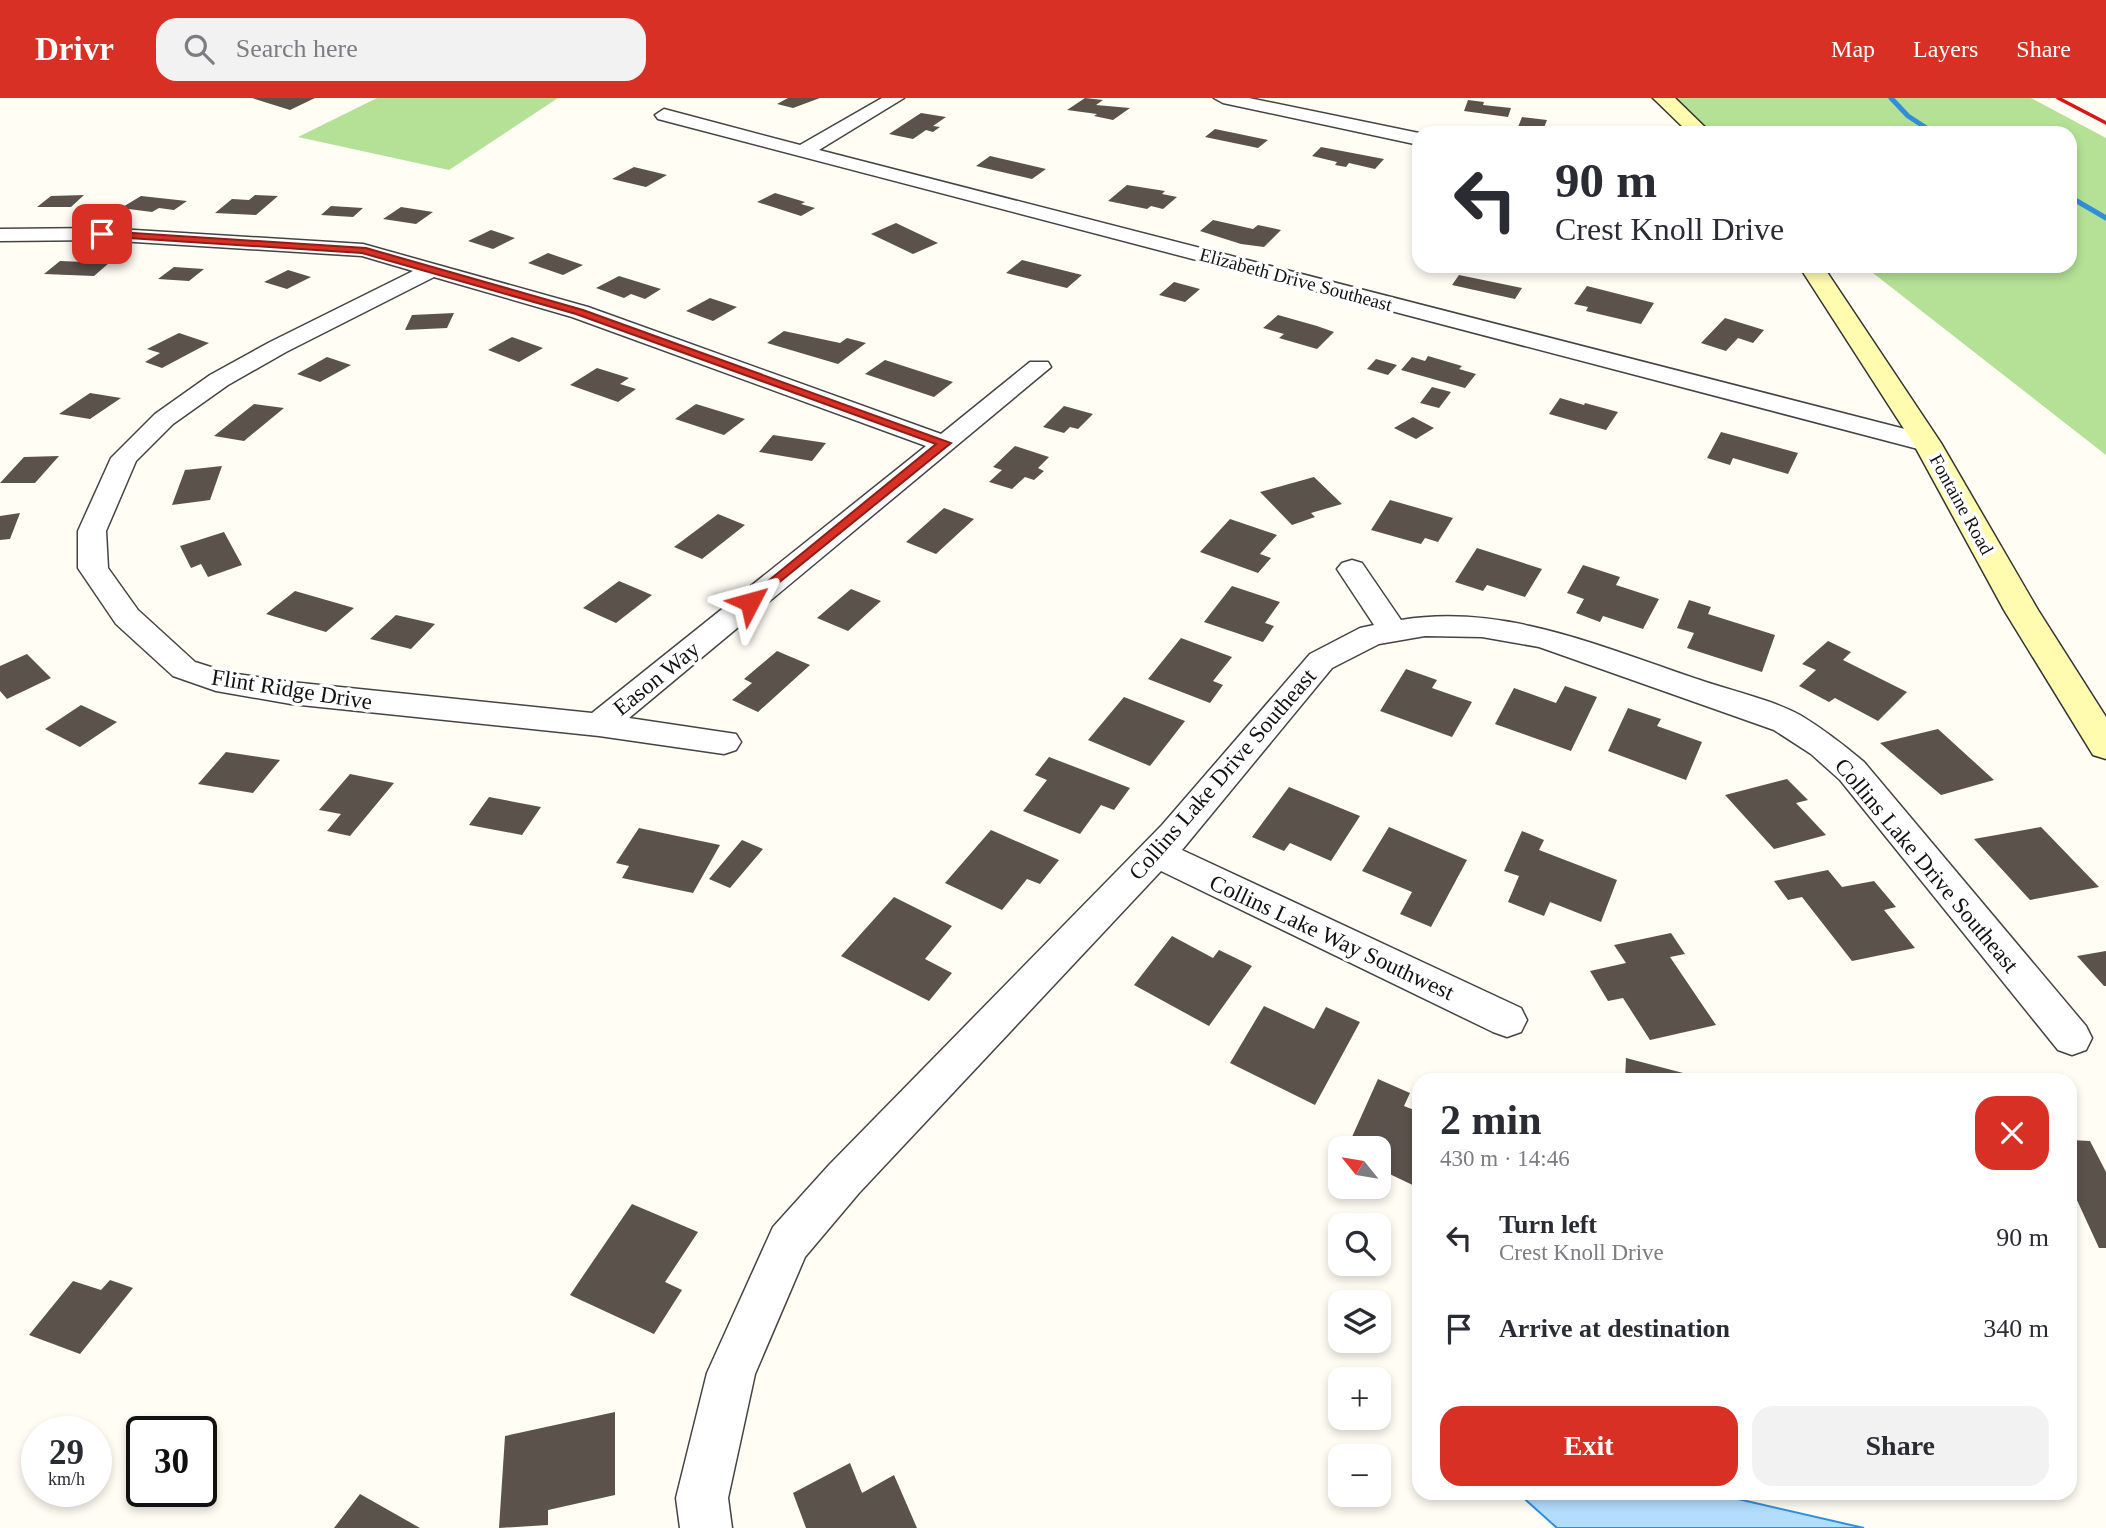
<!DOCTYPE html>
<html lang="en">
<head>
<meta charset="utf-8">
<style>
	body { margin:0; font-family:Georgia,serif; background:#f2f2f3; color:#2b2b33; height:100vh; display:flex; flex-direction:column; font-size:26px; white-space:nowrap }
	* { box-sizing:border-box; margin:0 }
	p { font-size:23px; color:#7c7c81 }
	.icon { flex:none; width:38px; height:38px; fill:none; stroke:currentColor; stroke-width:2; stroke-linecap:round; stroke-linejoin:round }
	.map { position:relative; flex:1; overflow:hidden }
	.drawer { position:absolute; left:1412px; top:975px; width:665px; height:427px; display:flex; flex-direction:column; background:#fff; border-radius:21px; box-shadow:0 4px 10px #0003 }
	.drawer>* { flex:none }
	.banner { position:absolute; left:1412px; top:28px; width:665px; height:147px; border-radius:21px; box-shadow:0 4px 10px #0003; background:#fff; color:#2b2b33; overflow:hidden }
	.needle { width:46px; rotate:300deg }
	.tools { position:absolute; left:1328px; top:1038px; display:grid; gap:14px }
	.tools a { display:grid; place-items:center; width:63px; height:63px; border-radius:14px; background:#fff; box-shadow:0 4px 10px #0003; font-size:35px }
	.speed { position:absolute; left:21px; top:1318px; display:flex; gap:14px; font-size:35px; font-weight:700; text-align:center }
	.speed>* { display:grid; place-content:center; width:91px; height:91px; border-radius:50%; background:#fff; box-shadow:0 4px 10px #0003; line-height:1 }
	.speed small { font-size:18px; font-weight:400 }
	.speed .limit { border:4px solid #111; border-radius:10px; background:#fff; color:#111 }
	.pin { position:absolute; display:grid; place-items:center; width:60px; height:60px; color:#fff; margin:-30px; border-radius:14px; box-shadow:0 4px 10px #0006 }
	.me { position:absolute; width:77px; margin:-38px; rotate:51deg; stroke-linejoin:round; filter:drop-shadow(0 0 5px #0008) }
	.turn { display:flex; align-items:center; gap:24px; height:147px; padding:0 28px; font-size:32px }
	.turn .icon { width:91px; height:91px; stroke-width:2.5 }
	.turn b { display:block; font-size:49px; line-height:60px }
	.round { display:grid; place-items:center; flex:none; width:74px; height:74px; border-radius:21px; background:#f2f2f3 }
	.summary { display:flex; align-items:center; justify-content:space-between; height:119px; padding:0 28px }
	h1 { font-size:42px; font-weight:800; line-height:52px }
	.cta { display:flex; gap:14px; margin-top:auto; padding:14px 28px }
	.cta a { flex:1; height:80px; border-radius:21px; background:#d93025; color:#fff; font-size:28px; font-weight:800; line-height:80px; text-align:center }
	.cta a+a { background:#f2f2f3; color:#2b2b33 }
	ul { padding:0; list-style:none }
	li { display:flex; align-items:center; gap:21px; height:91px; padding:0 28px }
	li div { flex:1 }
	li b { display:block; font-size:26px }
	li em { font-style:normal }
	header { display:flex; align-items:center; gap:42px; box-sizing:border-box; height:98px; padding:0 35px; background:#d93025; color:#fff }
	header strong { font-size:33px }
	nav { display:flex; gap:38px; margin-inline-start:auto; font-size:24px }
	.search { width:490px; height:63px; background:#f2f2f3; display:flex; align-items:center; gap:18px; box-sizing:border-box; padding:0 24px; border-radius:21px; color:#7c7c81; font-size:26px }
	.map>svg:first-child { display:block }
	.forest { fill:#b4e196 }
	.water { fill:#b3ddfc; stroke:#328edb; stroke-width:2 }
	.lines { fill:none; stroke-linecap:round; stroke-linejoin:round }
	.stream { stroke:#328edb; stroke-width:5 }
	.building { fill:#5b524c }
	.minor-casing { stroke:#444; stroke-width:3 }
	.secondary-casing { stroke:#333; stroke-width:3 }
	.minor { fill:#fff; fill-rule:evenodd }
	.secondary { fill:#fffbaf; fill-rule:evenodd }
	.rail { stroke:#d11a19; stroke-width:3.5 }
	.route { fill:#d93025; stroke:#8d1f18; stroke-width:2 }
	.labels { text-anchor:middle; stroke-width:7; stroke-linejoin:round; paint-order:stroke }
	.far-street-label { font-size:19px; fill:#111; stroke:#fff }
	.street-label { font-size:23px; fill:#111; stroke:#fff }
</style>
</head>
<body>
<header>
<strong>Drivr</strong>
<div class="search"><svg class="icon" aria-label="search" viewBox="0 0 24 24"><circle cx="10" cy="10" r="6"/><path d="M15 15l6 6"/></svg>Search here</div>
<nav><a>Map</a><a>Layers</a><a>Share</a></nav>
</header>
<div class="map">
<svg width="2106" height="1430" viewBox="0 0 2106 1430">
	<rect width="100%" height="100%" fill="#fffdf4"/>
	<path class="forest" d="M377,0h181l-109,72 -151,-33z
		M1650,0h381l75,40v317l-242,-189h206v-133h-375z"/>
	<path class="water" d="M1518,1395h194l152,35h-307z"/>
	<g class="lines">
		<path class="stream" d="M1891,0l17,18 26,17
			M2070,99l36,21"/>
	</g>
	<path class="building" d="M252,0h63l-25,12z
		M788,0h32l-27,10 -16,-4z
		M1085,0l18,2 -7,5 34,3 -17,12 -19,-4 3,-2 -30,-4z
		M1468,2l16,2 -1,3 28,3 -3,9 -44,-6z
		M921,15l25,4 -13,9 7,1 -7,5 -7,-2 -13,9 -24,-5z
		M1522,19l25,3 -4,10 -25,-3z
		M1215,31l53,11 -10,8 -53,-11z
		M1321,49l63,12 -9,10 -26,-6 -3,4 -11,-2 2,-3 -25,-6z
		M990,58l56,13 -14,10 -56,-13z
		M634,69l33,8 -21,12 -34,-8z
		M1127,87l38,6 -3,3 15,3 -14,12 -12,-3 -4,3 -39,-8z
		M775,95l30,9 -4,2 14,4 -14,8 -44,-14z
		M84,97l-13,12h-34l14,-11z
		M255,97l23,1 -22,19 -41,-2 17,-14 17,1z
		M141,98l46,5 -13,9 -15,-2 -7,4 -31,-4z
		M331,108l32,2 -10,9 -32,-2z
		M401,109l32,5 -17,12 -33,-5z
		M1213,122l40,9 5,-4 23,5 -17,17 -23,-3 -41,-13z
		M896,125l42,20 -25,11 -42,-20z
		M491,132l24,8 -22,11 -25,-8z
		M548,155l35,12 -20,10 -35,-12z
		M1022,162l60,15 -15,13 -61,-15z
		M60,163l49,2 -15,13 -50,-2z
		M174,169l30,2 -15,12 -31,-2z
		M288,172l23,7 -24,12 -23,-7z
		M1459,177l63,13 -7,11 -63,-14z
		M619,178l42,13 -16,10 -14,-5 -7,4 -28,-10z
		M1174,184l26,7 -15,13 -26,-7z
		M1587,188l67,17 -13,21 -55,-13 2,-4 -14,-3z
		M710,200l27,9 -24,14 -27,-10z
		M454,215l-7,15 -42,2 7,-15z
		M1278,217l39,11 17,6 -17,17 -38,-11 5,-4 -21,-6z
		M1725,220l39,12 -11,13 -15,-5 -12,13 -25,-8z
		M784,233l56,12 7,-5 19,5 -28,21 -71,-21z
		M179,235l30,10 -47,25 -17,-6 15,-9 -13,-4z
		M512,239l31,11 -24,14 -31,-12z
		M1428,258l34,10 -3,3 17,5 -11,14 -64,-18 11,-13 13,4z
		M327,259l24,8 -31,17 -23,-8z
		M1376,261l21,6 -9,10 -21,-6z
		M885,262l68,22 -19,15 -69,-23z
		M597,270l32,10 -9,6 16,5 -18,13 -48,-17z
		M1432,289l19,5 -12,16 -19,-5z
		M90,295l31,5 -31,21 -31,-5z
		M1560,300l24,7 1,-2 33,9 -12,18 -57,-16z
		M254,306l30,4 -40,33 -30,-5z
		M696,306l49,15 -21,16 -49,-16z
		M1064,308l29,8 -15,15 -8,-2 -6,6 -21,-6z
		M1413,319l21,11 -18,11 -22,-11z
		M1721,334l77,21 -10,21 -55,-16 -3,7 -23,-7z
		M773,337l53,8 -14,18 -53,-9z
		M1015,348l34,11 -11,11 6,3 -10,9 -9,-3 -13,12 -23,-7 13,-12 -9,-3z
		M59,358l-24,27h-35l24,-26z
		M222,368l-12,34 -38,5 13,-35z
		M1314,379l28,27 -31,9 4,4 -23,8 -32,-33z
		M1390,402l63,18 -15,24 -13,-4 -4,6 -50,-14z
		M944,410l30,11 -38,35 -30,-12z
		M20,415l-10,26 -10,1v-24z
		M718,416l27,11 -43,34 -28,-12z
		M1230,421l47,16 -17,19 11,4 -13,15 -58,-21z
		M224,434l18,33 -34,12 -7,-13 -10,4 -11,-22z
		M1477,450l65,21 -17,28 -38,-12 -4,6 -28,-9z
		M1583,467l37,12 -4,8 43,14 -16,30 -40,-13 -3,6 -24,-9 8,-14 -17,-6z
		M619,483l33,14 -36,28 -33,-15z
		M1232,488l48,16 -15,21 9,3 -11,16 -59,-20z
		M851,491l30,12 -33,30 -31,-13z
		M295,493l59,17 -28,24 -60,-18z
		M1689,502l22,7 -3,7 67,21 -13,37 -75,-24 7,-15 -17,-5z
		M396,517l39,9 -24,25 -41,-10z
		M1181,540l51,19 -19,24 10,4 -13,18 -62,-24z
		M1828,543l23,11 -8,8 64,32 -29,29 -43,-23 -6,4 -30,-16 17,-16 -14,-6z
		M777,553l33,14 -52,47 -26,-12 20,-17 -8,-4z
		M27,556l24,24 -44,21 -7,-8v-25z
		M1406,571l31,11 -5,8 40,14 -20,35 -72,-26z
		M1565,588l32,11 -26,54 -76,-27 19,-36 42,15z
		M1124,599l61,24 -35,45 -62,-26z
		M81,607l36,17 -37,25 -35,-18z
		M1628,610l33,11 -4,7 45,16 -16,38 -78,-29z
		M1938,631l56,51 -53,15 -61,-52z
		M226,654l54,8 -27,33 -55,-9z
		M1049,659l81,31 -16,22 -13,-5 -21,29 -57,-23 24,-31 -12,-5z
		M350,676l44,9 -44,53 -23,-5 14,-17 -22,-4z
		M1787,681l21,21 -12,3 30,32 -52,14 -49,-54z
		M1289,689l71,29 -29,45 -41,-18 -6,8 -32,-14z
		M489,699l52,10 -19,28 -53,-10z
		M1389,729l78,33 -36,67 -31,-13 12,-22 -50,-21z
		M2041,729l58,60 -69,13 -56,-61z
		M639,730l81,17 -27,48 -71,-15 7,-12 -13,-3z
		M991,732l68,30 -19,24 -13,-5 -25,31 -57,-27z
		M1522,733l22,9 -5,10 78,30 -16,42 -51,-20 -6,14 -36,-14 11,-26 -15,-5z
		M742,742l21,9 -33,39 -21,-9z
		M1828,772l14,17 32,-6 22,26 -12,3 31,38 -63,13 -50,-64 -14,3 -14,-19z
		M894,799l58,29 -27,33 27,14 -23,28 -88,-45z
		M1671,835l14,21 -15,3 46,68 -66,15 -27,-42 -15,3 -18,-30 36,-8 -12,-18z
		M1172,838l41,22 6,-8 33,16 -43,60 -75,-41z
		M2106,853v35h-2l-27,-30z
		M1264,908l50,23 12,-22 34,15 -45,83 -85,-42z
		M1626,960l80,21 -1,1h-80z
		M1378,981l32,14 -6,13 15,6v76l-40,-19v-21h-32z
		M2070,1042l20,1 16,31v76h-7l-29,-63z
		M632,1106l66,28 -33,50 17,8 -28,44 -84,-39z
		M110,1182l23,8 -53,66 -51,-19 44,-54 28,9z
		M615,1314v83l-67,15v15l-49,3 6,-92z
		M850,1365l12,30 32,-18 23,53h-111l-13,-35z
		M360,1396l60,34h-86z"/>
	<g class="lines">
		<defs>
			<path id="minor" d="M882,0h22l-85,52 1117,287 4,6 -4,6h-18l-1260,-330 -3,-4 9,-6 136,36z
				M1214,0h35l170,35v12l-196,-42z
				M102,130l261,16 225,63 353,127 89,-72h18l3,5 -422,351 107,16 5,8 -5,8 -12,4 -125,-18 -308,-32 -75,-13 -43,-15 -57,-52 -38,-56v-37l33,-73 44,-44 55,-39 60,-33 143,-71 -51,-15 -260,-16 -102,1v-12zM434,179l138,40 354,129 -334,267 -301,-31 -61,-9 -35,-11 -57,-52 -30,-42 -2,-37 30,-70 37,-37 55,-39 58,-33z
				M1352,462l10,3 39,57c104,-17 203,28 299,60 32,11 70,19 100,35 23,14 44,30 64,47l222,264 6,12 -6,12 -14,5 -14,-5 -218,-270 -29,-26 -37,-24 -235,-83 -57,-10 -57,-1 -46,8 -47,24 -150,182 339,158 6,12 -6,12 -14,5 -14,-5 -332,-161 -302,322 -54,64 -50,117 -27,124 4,30h-52l-4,-30 31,-125 66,-146 56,-62 333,-340 148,-171 50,-26 14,-3 -37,-56 5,-6z"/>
			<path id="secondary" d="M1653,0h22l36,35h-22z
				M1799,168h24l118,177 97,167 68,107v42l-13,-4 -89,-145 -91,-167z"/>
		</defs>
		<use href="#minor" class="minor-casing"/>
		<use href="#secondary" class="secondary-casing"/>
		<use href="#minor" class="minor"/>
		<use href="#secondary" class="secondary"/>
		<path class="rail" d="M2058,0l48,25"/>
	</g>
	<path class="route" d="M102,133l264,17 217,62 368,133 -201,163 -4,-1v-6l190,-155 -360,-130 -214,-61 -263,-17z"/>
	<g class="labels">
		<g class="far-street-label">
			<text transform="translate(1296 181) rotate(15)" y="7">Elizabeth Drive Southeast</text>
			<text transform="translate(1962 406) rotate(61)" y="7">Fontaine Road</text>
		</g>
		<g class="street-label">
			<text transform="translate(656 580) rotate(-39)" y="8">Eason Way</text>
			<text transform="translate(292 591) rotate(9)" y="8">Flint Ridge Drive</text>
			<text transform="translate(1222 676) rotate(-49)" y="8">Collins Lake Drive Southeast</text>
			<text transform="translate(1927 767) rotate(50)" y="8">Collins Lake Drive Southeast</text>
			<text transform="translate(1332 839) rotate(25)" y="8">Collins Lake Way Southwest</text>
		</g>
	</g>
</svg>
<div class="tools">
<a><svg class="needle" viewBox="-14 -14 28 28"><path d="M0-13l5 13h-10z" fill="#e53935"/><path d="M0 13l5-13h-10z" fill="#7c7c81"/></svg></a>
<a><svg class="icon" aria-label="search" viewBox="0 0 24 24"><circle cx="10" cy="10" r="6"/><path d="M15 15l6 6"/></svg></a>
<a><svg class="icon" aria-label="layers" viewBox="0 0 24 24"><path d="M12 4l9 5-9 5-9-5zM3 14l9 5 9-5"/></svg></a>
<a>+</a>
<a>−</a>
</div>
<div class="speed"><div>29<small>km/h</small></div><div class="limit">30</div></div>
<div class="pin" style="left:102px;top:136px;background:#d93025"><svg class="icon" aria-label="arrive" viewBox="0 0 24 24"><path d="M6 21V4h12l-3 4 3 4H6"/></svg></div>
<svg class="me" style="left:750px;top:504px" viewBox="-20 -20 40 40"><path d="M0-17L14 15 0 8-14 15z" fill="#d93025" stroke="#fff" stroke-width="4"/></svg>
<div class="banner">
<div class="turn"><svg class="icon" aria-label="left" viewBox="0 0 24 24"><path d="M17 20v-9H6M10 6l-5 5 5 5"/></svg><div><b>90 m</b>Crest Knoll Drive</div></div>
</div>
<section class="drawer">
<div class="summary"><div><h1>2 min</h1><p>430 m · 14:46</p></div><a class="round" style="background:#d93025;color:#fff"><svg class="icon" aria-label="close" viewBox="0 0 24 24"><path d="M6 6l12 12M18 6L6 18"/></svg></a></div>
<ul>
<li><svg class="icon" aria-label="left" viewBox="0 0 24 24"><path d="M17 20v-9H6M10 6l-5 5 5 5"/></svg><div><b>Turn left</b><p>Crest Knoll Drive</p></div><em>90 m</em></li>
<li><svg class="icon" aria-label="arrive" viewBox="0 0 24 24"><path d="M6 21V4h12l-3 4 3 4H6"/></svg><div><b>Arrive at destination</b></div><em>340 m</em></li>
</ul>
<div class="cta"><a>Exit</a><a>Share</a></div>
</section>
</div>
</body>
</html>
